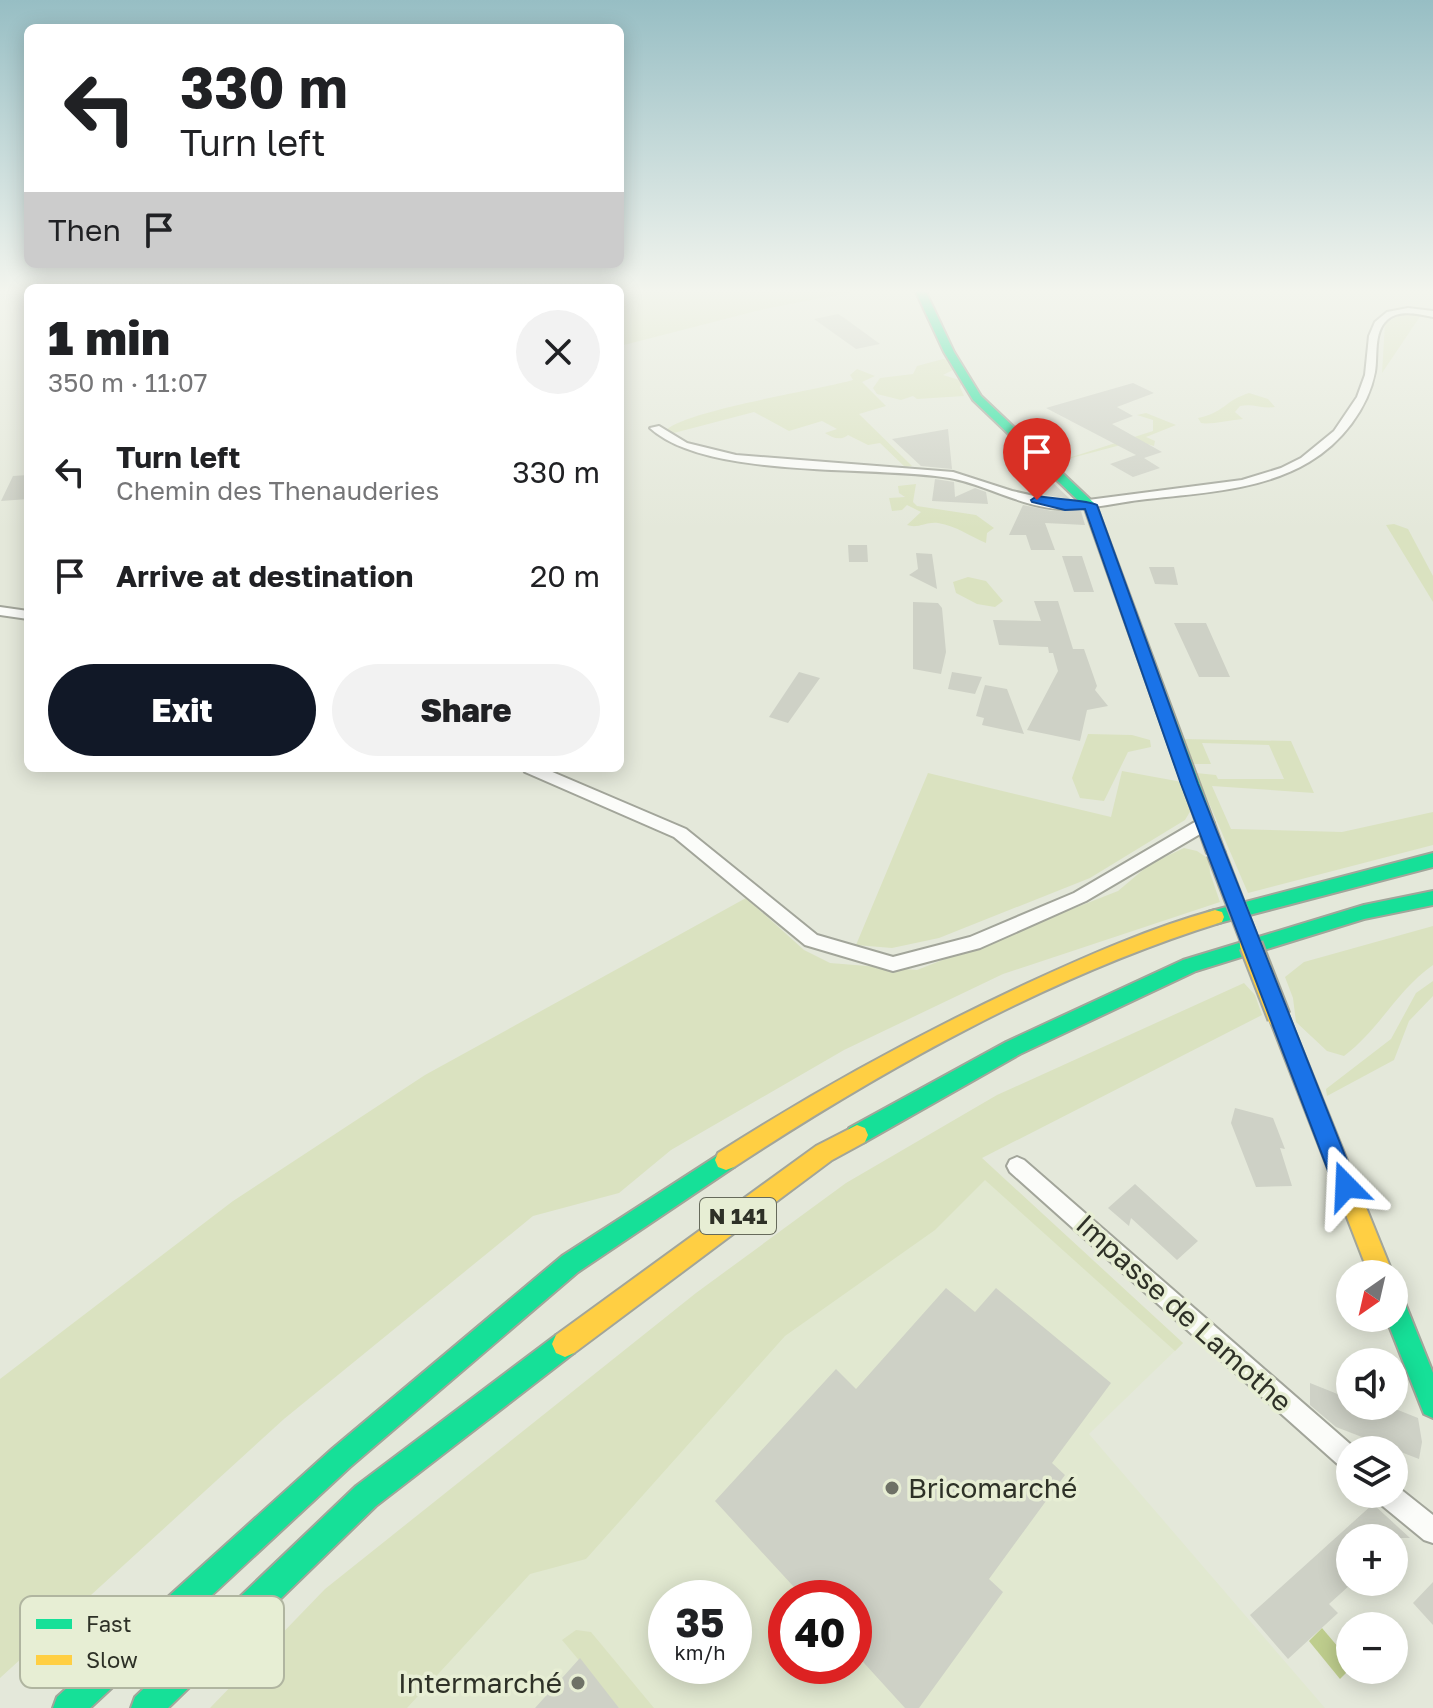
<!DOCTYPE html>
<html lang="en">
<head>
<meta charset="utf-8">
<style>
	body { margin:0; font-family:"Golos Text",sans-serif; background:#f2f2f2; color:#202124; height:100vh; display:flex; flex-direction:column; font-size:30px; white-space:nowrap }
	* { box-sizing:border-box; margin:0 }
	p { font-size:26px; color:#757577 }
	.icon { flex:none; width:44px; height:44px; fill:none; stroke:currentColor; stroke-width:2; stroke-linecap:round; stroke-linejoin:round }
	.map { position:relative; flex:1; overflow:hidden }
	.details { position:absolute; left:24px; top:284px; width:600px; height:488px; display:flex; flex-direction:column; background:#fff; border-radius:12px; box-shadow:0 4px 20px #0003 }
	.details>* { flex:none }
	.top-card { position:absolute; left:24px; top:24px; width:600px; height:244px; border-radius:12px; box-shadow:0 4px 20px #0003; background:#fff; color:#202124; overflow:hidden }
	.needle { width:52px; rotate:214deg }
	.fabs { position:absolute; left:1336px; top:1260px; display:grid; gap:16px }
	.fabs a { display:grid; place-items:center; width:72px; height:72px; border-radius:50%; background:#fff; box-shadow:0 4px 20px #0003; font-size:40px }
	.speed { position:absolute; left:648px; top:1580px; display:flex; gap:16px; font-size:40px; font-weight:700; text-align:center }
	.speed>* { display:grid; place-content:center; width:104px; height:104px; border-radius:50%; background:#fff; box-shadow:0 4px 20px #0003; line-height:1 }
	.speed small { font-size:20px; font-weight:400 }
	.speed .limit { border:12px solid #d22; background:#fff; color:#111 }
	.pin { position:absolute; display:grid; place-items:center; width:68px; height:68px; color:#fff; margin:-82px -34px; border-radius:50% 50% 50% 0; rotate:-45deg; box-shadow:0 0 8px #0007 }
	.pin .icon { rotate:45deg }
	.me { position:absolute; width:88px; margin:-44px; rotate:339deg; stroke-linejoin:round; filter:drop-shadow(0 0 6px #0008) }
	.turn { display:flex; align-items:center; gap:28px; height:168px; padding:0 24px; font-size:36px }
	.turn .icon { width:104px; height:104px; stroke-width:2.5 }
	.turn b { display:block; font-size:56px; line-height:68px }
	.then { display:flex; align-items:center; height:76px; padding:0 24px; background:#0003; gap:16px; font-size:30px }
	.round { display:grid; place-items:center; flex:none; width:84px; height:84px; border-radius:42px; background:#f2f2f2 }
	.overview { display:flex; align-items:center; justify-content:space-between; height:136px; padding:0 24px }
	h1 { font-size:48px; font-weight:800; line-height:60px }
	.button { display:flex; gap:16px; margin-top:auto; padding:16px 24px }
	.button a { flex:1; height:92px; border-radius:48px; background:#111827; color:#fff; font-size:32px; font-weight:800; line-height:92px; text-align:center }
	.button a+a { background:#f2f2f2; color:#202124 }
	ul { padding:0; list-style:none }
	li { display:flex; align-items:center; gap:24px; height:104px; padding:0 24px }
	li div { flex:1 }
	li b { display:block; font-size:30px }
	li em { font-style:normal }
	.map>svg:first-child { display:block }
	.built { fill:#e1e8d0; fill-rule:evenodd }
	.green { fill:#dae2c0 }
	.water { fill:#becd8d }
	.building { fill:#ced1c6 }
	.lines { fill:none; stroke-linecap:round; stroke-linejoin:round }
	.street-casing { stroke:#a2a59a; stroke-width:4 }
	.fast-casing { stroke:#a2a59a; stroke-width:4 }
	.slow-casing { stroke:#a2a59a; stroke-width:4 }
	.street { fill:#fbfcf9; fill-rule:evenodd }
	.fast { fill:#16e098; fill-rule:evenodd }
	.slow { fill:#ffcf43; fill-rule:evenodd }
	.slow-bridge-far1-casing { stroke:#a2a59a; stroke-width:21; stroke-linecap:butt }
	.slow-bridge-casing { stroke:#a2a59a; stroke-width:26; stroke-linecap:butt }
	.slow-bridge-far1 { stroke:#ffcf43; stroke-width:17 }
	.slow-bridge { stroke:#ffcf43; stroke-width:22 }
	.route { fill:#1a73e8; stroke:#114b97; stroke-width:2 }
	.poi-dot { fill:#6e7166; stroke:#e7eed4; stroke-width:3 }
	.labels { text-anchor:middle; stroke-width:7; stroke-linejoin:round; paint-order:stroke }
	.shield { fill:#e7eed4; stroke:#666a5b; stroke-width:2 }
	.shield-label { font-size:22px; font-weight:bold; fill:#2e3127 }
	.near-street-label { font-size:28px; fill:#2e3127; stroke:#e7eed4 }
	.near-poi-label { font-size:28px; fill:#2e3127; stroke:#e7eed4; text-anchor:start }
	.key { fill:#e7eed4; stroke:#b0b5a0; stroke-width:2 }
	.key-label { font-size:22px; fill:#2e3127 }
</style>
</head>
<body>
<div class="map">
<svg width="1433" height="1708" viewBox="0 0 1433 1708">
	<rect width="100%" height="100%" fill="#e4e8da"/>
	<path class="built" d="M982,1158l201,185 -94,91 236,274h-1001zM666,1598h68v68h-68zM786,1598h68v68h-68z"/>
	<path class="green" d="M620,290h242l-102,20 -140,36z
		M1400,315h21l-39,58 3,-50z
		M943,359l8,2 4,8 -12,6 20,6 -3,6 4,9 -47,3 -4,-3 -12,4 -24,-6 -4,-6 7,-10 33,-4 4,-8z
		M857,369l18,7 -13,6 24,24 -27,8 53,52 -7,1 -25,-24 -12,2 -20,-10c-7,6 -16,3 -23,-2l12,-4 -15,-8 -33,10 -35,-19 -84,22 -5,-2c10,-20 158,-43 188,-52l-3,-5z
		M1249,393l19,6 7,8c-13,2 -22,-4 -35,-1l-5,6 8,7c-12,1 -34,6 -42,4l-3,-5c26,-5 26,-17 51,-25z
		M1146,413l30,12 -30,12 9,4 -1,5 -18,-5 -80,21 97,-31v-11l-16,-5z
		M916,484l-3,18 4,4 59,9 18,13 -7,5 -1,10c-17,-7 -29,-17 -48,-20 -11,-2 -20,6 -31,2l14,-13 -14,-7 -5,5 -10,1 -3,-13 16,-1 -6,-4 -1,-7z
		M1394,524l14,5 25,47v26l-47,-77z
		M968,577l18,4 17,20 -8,6 -18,-3 -21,-11 -3,-11z
		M1088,734l44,1 18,5 1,7 -23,5 -24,49 -24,-3 -8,-20z
		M1182,739l109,2 23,52 -102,-7 19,43 111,3 91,-20v33l-185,48 -52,-120 20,2 2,4h66l-15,-34 -67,-2 9,21h-18z
		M1122,771l60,11 9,28 -6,10 -95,58 -151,60 -47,10 -36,-3 72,-172 183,44z
		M1184,848l13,3 12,8 1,14 10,29 -217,72 -159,76 -173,100 -52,43 -86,23 -249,203 -284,259v-299l233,-178 192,-126 321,-177 58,52 26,13 87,7 201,-79 32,-27z
		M1433,926v39c-36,25 -54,65 -89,91l-17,-5 -31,-29 -3,-24 -8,-21 19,-15z
		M1433,981v15l-24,25 -15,39 -67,36 -1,-7 65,-50 25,-46z
		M1244,983l11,12 7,20 -280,143 201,185 -8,8 -190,-171 -50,50 -150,106 -199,223 -56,15 -123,134h-197l115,-119 371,-296 150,-110 151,-88z
		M576,1630l15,2 63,76h-35l-57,-68z"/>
	<path class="water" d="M1322,1628l28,33v8l-10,10 -31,-38z"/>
	<path class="building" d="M838,314l5,3 37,27 -24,5 -42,-30z
		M1133,383l21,10 -37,14 16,9 -21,8 50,28 -18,6 16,10 -27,9 -23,-13 26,-9 -90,-47z
		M948,429l4,40 -31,-3 -29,-27z
		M28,475v24l-27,2 12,-25z
		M935,479l19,3 1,15 20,-9 11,4 2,12 -56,-3z
		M1033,480l5,5 13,-4 19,18 -42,-7z
		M1023,505l29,6h29l4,14 -40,-2 10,27h-24l-5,-15h-17z
		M848,545h19l1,17h-19z
		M916,553l16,1 5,35 -28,-14 9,-6z
		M1062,556h20l12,36h-20z
		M1149,567h25l4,18 -23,-1z
		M1034,601h24l15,48h11l13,37 -2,4 13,16 -21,4 -7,31 -53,-11 31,-59 -5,-18h-4l-1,-6 -49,-2 -6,-25 48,1z
		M913,602l25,1 4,5 4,44 -5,22 -28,-5z
		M1174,623h32l24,54h-31z
		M799,672l21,6 -32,45 -19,-6z
		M952,672l30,5 -7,17 -27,-5z
		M985,685l22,4 17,45 -42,-9 2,-7 -8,-2z
		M1235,1108l38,10 12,31 -5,-1 12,38 -36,1 -25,-64z
		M1135,1184l63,57 -21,19 -46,-42 -2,8 -21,-18z
		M946,1288l29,24 21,-24 115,95 -59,80 13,12 -76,104 14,13 -84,116h-14l-51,-56v-54h-50l-89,-97 121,-132 20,20z
		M1310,1383l40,16v7h38l30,12 4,24 -3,17 -83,-32 -26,-22z
		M1373,1504l37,34h-60v47l-21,19 9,9 -50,46 -38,-44z
		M1433,1582v43l-20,-22z
		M580,1658l39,50h-84z"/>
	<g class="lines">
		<defs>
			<path id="street" d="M1408,308l25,3v6c-15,-3 -34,-8 -46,3 -14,13 -9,36 -12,52 -7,37 -34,71 -66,90 -50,30 -114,31 -170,38 -24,3 -49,9 -72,9 -40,1 -79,-24 -117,-31 -77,-13 -243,2 -300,-50l9,-2 28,17 49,12 217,17 59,19 53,12 177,-23 39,-12 20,-10 33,-27 23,-34 8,-22 4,-39 6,-14 12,-10z
				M0,607l28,4v8l-28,-4z
				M523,768h20l143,61 131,106 76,22 77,-20 104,-44 126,-74 6,-1 8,5 -2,4 -126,74 -106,47 -87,23 -88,-26 -131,-108 -149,-65z
				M1017,1157l7,3 333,290h-7v22l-8,-4 -332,-296 -3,-6 3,-6z
				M1394,1484l39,31v28l-9,-3 -45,-37 -3,-9h18z"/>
			<path id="fast" d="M915,290h10l29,62 27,44 115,109 129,348 -3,5 -6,1 -9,-6 -123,-347 -111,-106 -29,-48z
				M1433,853v14l-218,57 -7,-2 -2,-5 2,-5 7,-2z
				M1433,891v14l-69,14 -168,52 -176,83 -155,88 -8,3 -8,-3 -3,-7 3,-7 157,-86 177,-82 181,-55z
				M726,1150l8,3 3,7 -3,7 -156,105 -228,195 -260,241h-37l4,-11 275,-248 230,-193z
				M1394,1295l9,3 30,75v45l-9,-4 -38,-96h8z
				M565,1331l9,4 4,9 -4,9 -198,153 -208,202h-37l4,-11 221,-211 200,-151z"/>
			<path id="slow" d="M1215,910l7,2 2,5 -2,5c-173,54 -337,146 -488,245l-8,3 -8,-3 -3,-7 3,-7c100,-64 203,-120 310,-170 61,-28 122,-55 187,-73z
				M1279,1009l7,2 3,6 104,257h-24l-100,-257 3,-6z
				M857,1125l8,3 3,7 -3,7 -33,18 -258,193 -9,4 -9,-4 -4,-9 4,-9 260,-189z"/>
		</defs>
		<use href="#street" class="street-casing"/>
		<use href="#fast" class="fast-casing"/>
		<use href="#slow" class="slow-casing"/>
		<use href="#street" class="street"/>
		<use href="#fast" class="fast"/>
		<use href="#slow" class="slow"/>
		<defs>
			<path id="slow-bridge-far1" d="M1216,853l36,94"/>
			<path id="slow-bridge" d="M1251,945l28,72"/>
		</defs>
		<use href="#slow-bridge-far1" class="slow-bridge-far1-casing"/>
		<use href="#slow-bridge" class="slow-bridge-casing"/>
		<use href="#slow-bridge-far1" class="slow-bridge-far1"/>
		<use href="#slow-bridge" class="slow-bridge"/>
	</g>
	<linearGradient id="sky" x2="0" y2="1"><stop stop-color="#97bec4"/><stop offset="0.55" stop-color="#f3f5ee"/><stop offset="1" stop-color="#f3f5ee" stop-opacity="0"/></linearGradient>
	<rect width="1433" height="529" fill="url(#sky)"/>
	<path class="route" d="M1037,496c14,3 53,4 60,9l101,279 159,402 -3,7 -8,3 -9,-3 -3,-7 -153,-402 -96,-275 -20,1 -33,-8 -1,-2z"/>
	<g class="poi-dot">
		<circle cx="892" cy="1488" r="8"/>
		<circle cx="578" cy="1683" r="8"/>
	</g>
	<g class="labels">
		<rect class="shield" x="700" y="1198" width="76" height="36" rx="6"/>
		<g class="shield-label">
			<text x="738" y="1224">N 141</text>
		</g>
		<g class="near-street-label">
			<text transform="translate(1184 1313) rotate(42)" y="10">Impasse de Lamothe</text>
		</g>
		<g class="near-poi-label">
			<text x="908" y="1498">Bricomarché</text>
			<text x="562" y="1693" text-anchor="end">Intermarché</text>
		</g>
	</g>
	<rect x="20" y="1596" width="264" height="92" rx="12" class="key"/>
	<rect x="36" y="1619" width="36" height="10" fill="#16e098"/>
	<rect x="36" y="1655" width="36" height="10" fill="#ffcf43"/>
	<g class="key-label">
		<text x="86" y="1632">Fast</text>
		<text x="86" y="1668">Slow</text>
	</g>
</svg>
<div class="fabs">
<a><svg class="needle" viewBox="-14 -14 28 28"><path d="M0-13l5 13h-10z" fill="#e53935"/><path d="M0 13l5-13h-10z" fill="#757577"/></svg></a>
<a><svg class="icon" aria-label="sound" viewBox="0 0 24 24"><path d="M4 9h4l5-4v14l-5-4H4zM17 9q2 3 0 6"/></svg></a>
<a><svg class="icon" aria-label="layers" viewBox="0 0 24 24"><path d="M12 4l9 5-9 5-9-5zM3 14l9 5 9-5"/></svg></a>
<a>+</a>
<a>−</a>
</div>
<div class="speed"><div>35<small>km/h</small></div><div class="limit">40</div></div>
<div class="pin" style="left:1037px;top:500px;background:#d93025"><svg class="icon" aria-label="arrive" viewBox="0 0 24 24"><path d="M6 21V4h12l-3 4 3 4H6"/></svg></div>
<svg class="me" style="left:1346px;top:1186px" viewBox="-20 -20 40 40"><path d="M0-17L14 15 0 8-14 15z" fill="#1a73e8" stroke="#fff" stroke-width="4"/></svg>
<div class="top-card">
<div class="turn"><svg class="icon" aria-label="left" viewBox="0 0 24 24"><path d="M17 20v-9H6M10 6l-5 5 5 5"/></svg><div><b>330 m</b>Turn left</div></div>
<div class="then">Then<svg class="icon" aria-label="arrive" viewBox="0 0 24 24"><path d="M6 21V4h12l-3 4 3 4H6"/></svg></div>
</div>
<section class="details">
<div class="overview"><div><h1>1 min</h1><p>350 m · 11:07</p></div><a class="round"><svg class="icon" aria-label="close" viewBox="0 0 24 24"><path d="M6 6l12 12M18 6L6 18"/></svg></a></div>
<ul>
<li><svg class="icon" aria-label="left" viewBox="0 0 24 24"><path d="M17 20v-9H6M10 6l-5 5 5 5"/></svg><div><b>Turn left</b><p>Chemin des Thenauderies</p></div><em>330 m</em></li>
<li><svg class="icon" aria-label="arrive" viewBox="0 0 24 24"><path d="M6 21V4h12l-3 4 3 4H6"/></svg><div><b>Arrive at destination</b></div><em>20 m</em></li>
</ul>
<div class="button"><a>Exit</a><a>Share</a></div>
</section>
</div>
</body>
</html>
